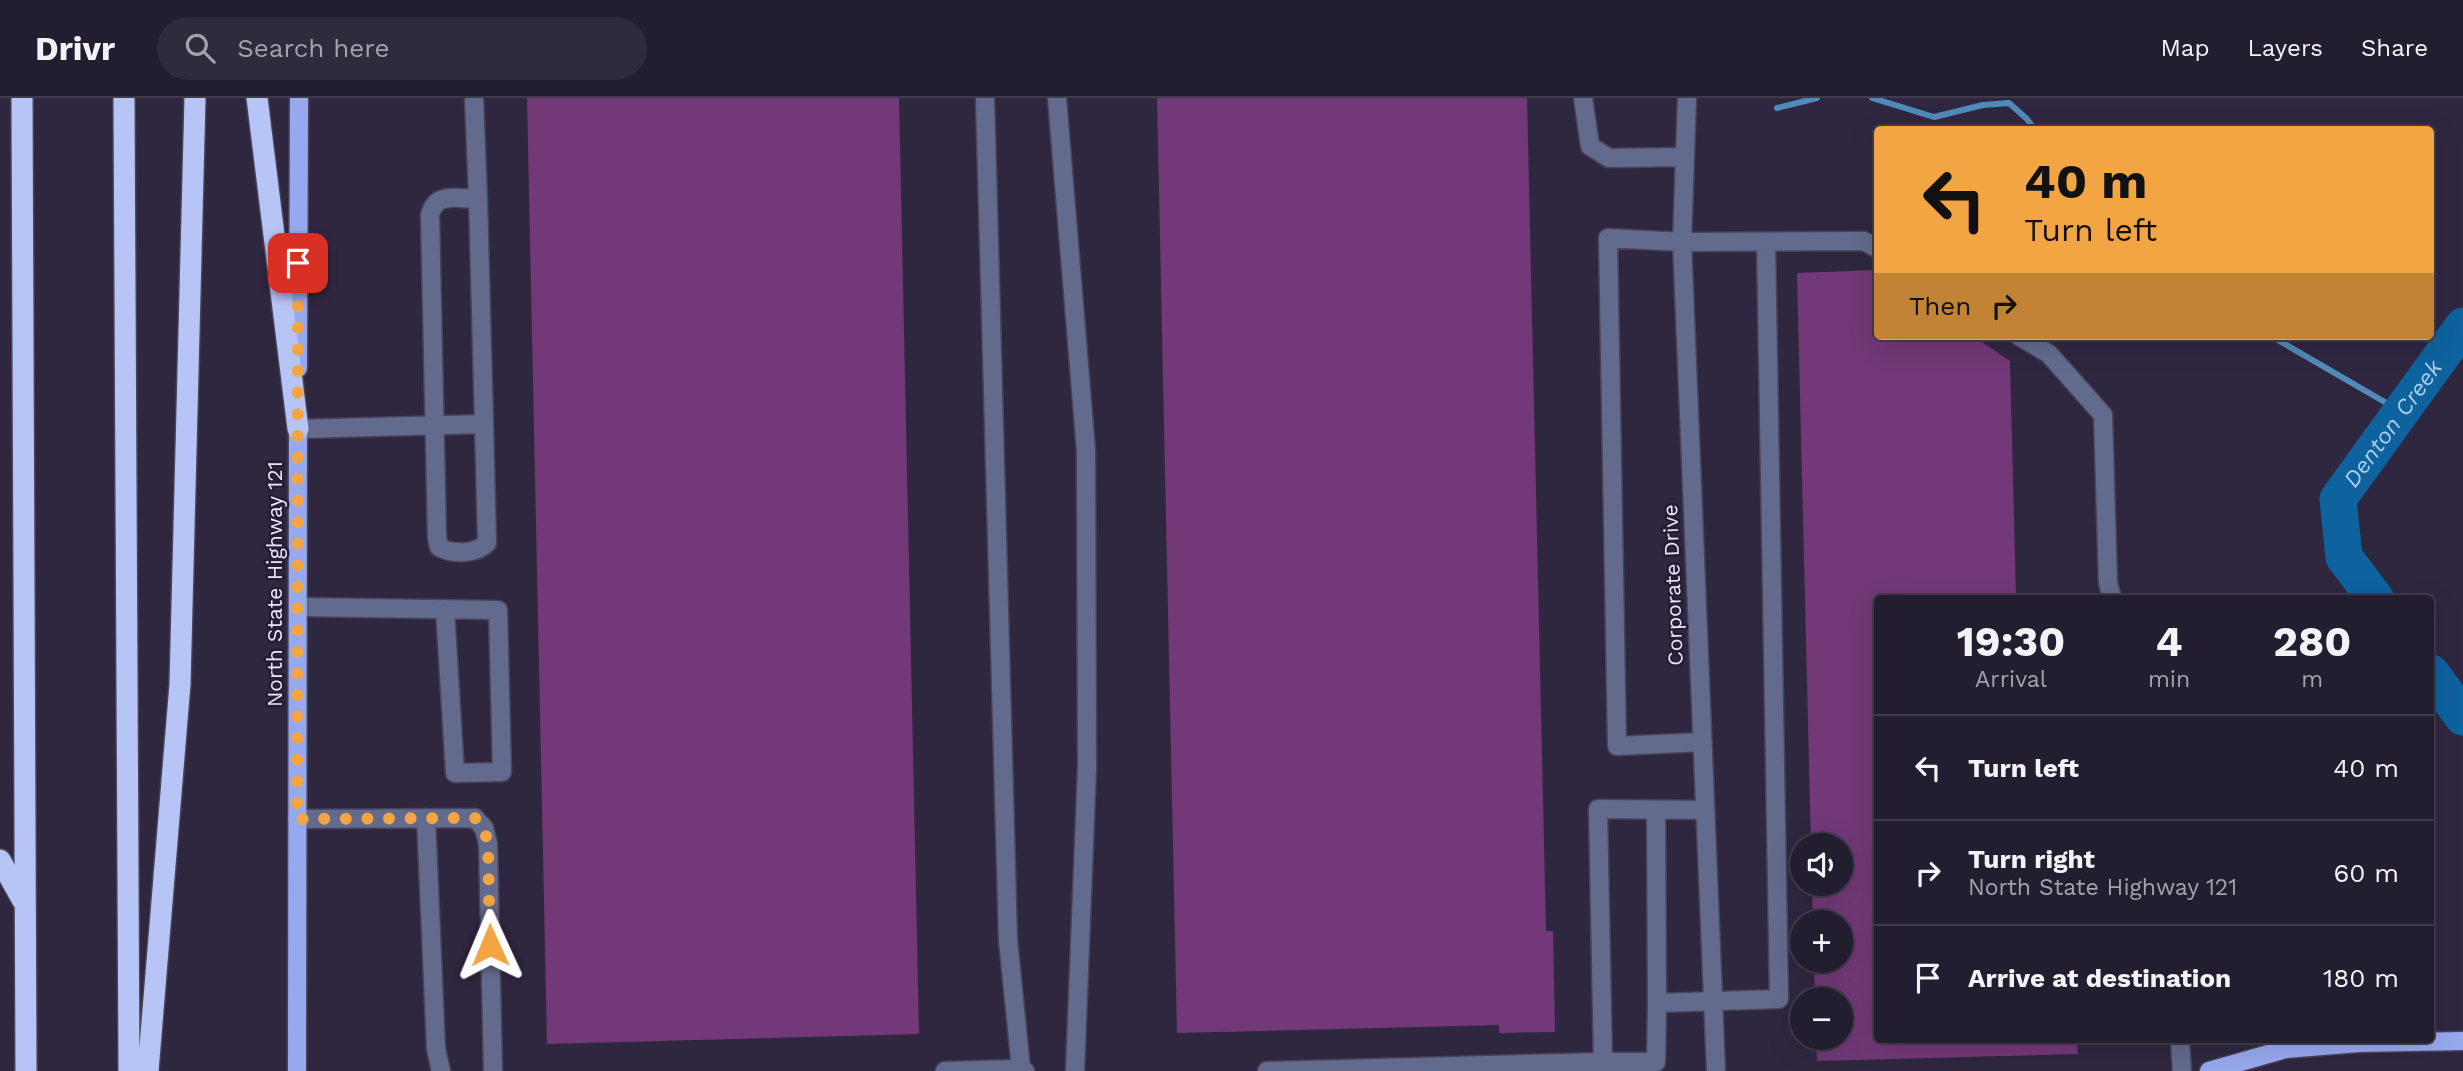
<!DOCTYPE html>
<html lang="en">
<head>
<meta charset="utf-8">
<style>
	body { margin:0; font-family:"Work Sans",sans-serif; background:#2f2a3c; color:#f1f3f6; height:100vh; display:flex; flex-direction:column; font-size:26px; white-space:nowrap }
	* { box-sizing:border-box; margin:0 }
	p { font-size:23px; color:#a3a2ab }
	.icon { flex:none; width:38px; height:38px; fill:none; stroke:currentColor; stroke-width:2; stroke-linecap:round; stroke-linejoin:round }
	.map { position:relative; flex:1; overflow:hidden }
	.panel { position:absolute; left:1874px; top:497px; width:560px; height:448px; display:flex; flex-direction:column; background:#231d30; border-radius:7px; box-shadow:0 7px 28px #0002,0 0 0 2px #403b4c }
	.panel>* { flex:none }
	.hud { position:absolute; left:1874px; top:28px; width:560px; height:214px; border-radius:7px; box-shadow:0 7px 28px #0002,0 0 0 2px #403b4c; background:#f3a443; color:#111; overflow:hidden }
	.buttons { position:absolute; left:1790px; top:735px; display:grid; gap:14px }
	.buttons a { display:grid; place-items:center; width:63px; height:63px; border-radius:50%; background:#231d30; box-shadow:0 7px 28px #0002,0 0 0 2px #403b4c; font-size:35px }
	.pin { position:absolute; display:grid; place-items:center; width:60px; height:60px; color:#fff; margin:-30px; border-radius:14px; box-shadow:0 4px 10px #0006 }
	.me { position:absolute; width:77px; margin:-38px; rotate:359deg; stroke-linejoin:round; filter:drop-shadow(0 0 5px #0008) }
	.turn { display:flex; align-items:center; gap:24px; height:147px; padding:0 35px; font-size:32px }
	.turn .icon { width:91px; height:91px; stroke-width:2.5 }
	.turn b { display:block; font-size:49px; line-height:60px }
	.then { display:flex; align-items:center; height:66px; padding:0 35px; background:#0003; gap:14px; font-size:26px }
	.eta { display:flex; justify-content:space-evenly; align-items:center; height:119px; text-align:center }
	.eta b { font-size:42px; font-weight:700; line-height:49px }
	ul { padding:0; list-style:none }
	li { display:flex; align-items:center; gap:21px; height:105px; padding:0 35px; border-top:2px solid #403b4c }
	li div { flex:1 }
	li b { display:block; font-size:26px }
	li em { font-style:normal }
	header { display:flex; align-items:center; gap:42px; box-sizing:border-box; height:98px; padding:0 35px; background:#231d30; border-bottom:2px solid #403b4c }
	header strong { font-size:33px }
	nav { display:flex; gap:38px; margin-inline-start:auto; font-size:24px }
	.search { width:490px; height:63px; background:#2f2a3c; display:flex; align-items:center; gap:18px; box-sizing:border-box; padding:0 24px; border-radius:38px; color:#a3a2ab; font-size:26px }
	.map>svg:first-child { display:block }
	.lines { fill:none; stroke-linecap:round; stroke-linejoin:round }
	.stream { stroke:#508ab8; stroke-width:6 }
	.river { stroke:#0e629d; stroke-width:37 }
	.building { fill:#723877 }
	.minor-casing { stroke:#494259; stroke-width:21 }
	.major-casing { stroke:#494259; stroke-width:21 }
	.highway-casing { stroke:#494259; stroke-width:24 }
	.minor { stroke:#626b8d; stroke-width:18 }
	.major { stroke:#97a9ee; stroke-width:18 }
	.highway { stroke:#b6c4f6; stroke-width:21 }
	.route { stroke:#f3a443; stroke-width:12; stroke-dasharray:0 21.6 }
	.labels { text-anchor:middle; stroke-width:5; stroke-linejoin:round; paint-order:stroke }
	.street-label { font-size:21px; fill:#eae6f6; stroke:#251d35 }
	.water-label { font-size:23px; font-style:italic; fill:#aacdee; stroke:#251d35 }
</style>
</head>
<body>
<header>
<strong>Drivr</strong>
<div class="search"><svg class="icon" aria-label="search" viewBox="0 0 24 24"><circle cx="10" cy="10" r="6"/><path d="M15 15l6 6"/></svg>Search here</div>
<nav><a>Map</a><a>Layers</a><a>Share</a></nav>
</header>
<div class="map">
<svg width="2463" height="973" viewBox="0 0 2463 973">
	<rect width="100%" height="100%" fill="#2f2740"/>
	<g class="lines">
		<path class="stream" d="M1872,0l62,19 49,-12 26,-2 18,16 8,11
			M1777,10l40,-10
			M2271,238l131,76"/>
		<g class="river">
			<path id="s1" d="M2375,500l-31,-41 -6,-58 125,-173"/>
			<path d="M2431,575l32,44"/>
		</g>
	</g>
	<path class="building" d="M527,0h372l20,936 -372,10z
		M1157,0h370l19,833h7l2,101 -56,1v-8l-322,8z
		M1878,172v66h95l37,25 6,237h-138v442h199l1,14 -261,7 -1,-23h25v-39h-26l-1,-38h27v-39h-28l-1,-38h29v-39h-30l-14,-572z"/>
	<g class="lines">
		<defs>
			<path id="minor" d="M985,0l23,842 13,129 4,2
				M1057,0l29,353 1,316 -12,304
				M1583,0l7,48 19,12 76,-1
				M1687,0l-5,144 34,829
				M478,101l6,225
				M2019,238l30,18 54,61 5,168 4,15
				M298,331l186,-5 3,119c-11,11 -34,12 -48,4l-2,-9 -7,-323c6,-24 27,-16 48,-16l-4,-101
				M298,509l200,3 4,162 -47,1 -10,-164
				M1702,644l-85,4 -9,-508 74,4 182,-1 14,8
				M1656,712l1,193
				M1705,712l-107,-1 5,253h53l1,-59 122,-4 -13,-757
				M426,720l10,231 5,22
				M297,721l178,-1 9,10 4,16 5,227
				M2180,942l2,31
				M945,973l76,-2
				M1267,973l336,-9"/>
			<path id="major" d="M298,270l1,-270
				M297,973l1,-654
				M2209,973l77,-22 73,-6 104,-2"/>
			<path id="highway" d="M22,0l4,973
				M124,0l5,973
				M257,0l41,331
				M0,762l23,41
				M148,973l32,-387 15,-586"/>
		</defs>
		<use href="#minor" class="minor-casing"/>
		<use href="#major" class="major-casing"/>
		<use href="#highway" class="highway-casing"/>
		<use href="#minor" class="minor"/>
		<use href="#major" class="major"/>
		<use href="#highway" class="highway"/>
	</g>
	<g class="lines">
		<path class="route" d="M298,165l-1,556 178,-1 9,10 4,16 2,101"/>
	</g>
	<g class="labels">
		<g class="street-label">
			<text transform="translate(275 486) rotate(-90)" y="7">North State Highway 121</text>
			<text transform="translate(1673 487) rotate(-92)" y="7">Corporate Drive</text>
		</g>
		<g class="water-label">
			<text dy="8" stroke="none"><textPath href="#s1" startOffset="203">Denton Creek</textPath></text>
		</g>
	</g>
</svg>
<div class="buttons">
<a><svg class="icon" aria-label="sound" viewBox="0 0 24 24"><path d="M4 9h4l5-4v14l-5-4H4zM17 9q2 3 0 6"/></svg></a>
<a>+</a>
<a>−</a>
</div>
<div class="pin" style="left:298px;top:165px;background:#d93025"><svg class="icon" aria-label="arrive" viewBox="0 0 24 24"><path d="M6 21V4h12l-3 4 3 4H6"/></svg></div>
<svg class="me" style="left:490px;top:847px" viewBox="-20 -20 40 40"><path d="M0-17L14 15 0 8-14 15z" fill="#f3a443" stroke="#fff" stroke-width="4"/></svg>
<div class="hud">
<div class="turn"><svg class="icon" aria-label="left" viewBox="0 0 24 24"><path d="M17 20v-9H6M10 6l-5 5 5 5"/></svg><div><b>40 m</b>Turn left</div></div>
<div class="then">Then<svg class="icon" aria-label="right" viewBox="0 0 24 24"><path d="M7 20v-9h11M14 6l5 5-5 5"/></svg></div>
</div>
<section class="panel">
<div class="eta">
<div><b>19:30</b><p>Arrival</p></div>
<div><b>4</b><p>min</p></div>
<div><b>280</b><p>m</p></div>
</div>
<ul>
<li><svg class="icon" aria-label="left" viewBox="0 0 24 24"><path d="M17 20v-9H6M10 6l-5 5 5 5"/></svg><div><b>Turn left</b></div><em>40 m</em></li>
<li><svg class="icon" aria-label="right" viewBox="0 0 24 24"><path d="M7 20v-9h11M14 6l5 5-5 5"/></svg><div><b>Turn right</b><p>North State Highway 121</p></div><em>60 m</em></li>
<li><svg class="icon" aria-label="arrive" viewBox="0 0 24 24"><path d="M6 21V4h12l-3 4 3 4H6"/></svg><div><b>Arrive at destination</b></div><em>180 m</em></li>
</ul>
</section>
</div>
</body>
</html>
